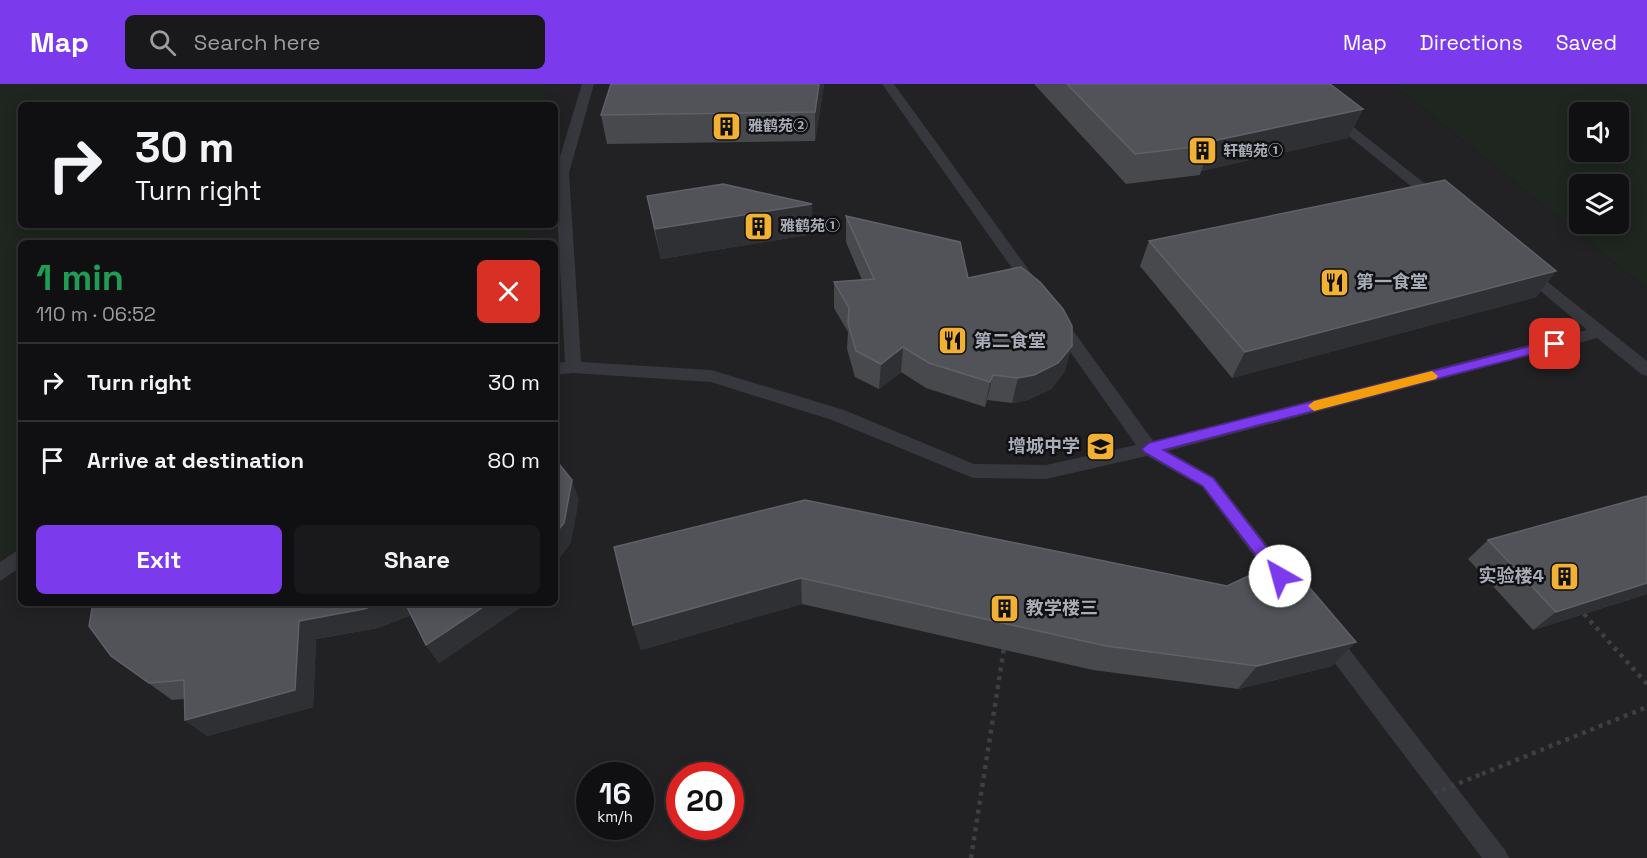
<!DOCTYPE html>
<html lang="en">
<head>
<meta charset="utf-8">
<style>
	body { margin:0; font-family:"Space Grotesk","Noto Sans SC",sans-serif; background:#19191b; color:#f1f3f6; height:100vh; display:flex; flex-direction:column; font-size:22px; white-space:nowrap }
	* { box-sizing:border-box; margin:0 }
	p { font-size:20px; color:#9c9d9f }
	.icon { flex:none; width:33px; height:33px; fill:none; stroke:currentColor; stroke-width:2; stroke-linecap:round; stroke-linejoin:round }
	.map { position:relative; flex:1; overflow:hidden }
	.drawer { position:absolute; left:18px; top:156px; width:540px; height:366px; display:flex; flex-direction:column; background:#101012; border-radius:9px; box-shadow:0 3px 15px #0003,0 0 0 2px #303032 }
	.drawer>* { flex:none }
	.top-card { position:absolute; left:18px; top:18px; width:540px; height:126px; border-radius:9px; box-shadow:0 3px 15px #0003,0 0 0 2px #303032; background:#101012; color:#f1f3f6; overflow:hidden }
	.controls { position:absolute; left:1569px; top:18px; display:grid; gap:12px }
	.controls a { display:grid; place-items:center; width:60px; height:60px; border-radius:9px; background:#101012; box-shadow:0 3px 15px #0003,0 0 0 2px #303032; font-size:30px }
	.speed { position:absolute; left:576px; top:678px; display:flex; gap:12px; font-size:30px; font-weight:700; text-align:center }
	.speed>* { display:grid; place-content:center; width:78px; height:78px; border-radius:50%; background:#101012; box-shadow:0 3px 15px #0003,0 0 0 2px #303032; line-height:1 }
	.speed small { font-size:15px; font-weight:400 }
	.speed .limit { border:9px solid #d22; background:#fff; color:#111 }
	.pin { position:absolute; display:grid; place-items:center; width:51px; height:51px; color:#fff; margin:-26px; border-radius:12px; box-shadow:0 3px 9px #0006 }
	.me { position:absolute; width:66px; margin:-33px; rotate:322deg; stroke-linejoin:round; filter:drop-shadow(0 0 4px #0008) }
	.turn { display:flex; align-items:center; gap:21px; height:126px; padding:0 18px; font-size:27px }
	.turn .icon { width:78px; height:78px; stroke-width:2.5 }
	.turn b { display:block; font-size:42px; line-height:51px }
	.round { display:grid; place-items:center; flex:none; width:63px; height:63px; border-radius:9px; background:#19191b }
	.overview { display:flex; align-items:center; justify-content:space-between; height:102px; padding:0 18px }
	h1 { font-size:36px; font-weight:700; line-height:45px; color:#1e9e55 }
	.button { display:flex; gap:12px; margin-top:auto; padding:12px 18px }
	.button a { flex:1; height:69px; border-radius:9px; background:#7c3aed; color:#fff; font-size:24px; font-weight:700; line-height:69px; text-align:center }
	.button a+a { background:#19191b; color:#f1f3f6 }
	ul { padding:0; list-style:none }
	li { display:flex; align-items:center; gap:18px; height:78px; padding:0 18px; border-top:2px solid #303032 }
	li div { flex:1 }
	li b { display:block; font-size:22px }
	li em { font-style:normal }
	header { display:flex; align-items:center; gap:36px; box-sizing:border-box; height:84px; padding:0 30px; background:#7c3aed; color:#fff }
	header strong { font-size:28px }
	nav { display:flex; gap:33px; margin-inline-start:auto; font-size:21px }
	.search { width:420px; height:54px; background:#19191b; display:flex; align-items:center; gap:15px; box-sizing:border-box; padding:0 21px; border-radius:9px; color:#9c9d9f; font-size:22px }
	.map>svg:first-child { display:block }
	.built { fill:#222225; fill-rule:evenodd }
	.green { fill:#1e261f; fill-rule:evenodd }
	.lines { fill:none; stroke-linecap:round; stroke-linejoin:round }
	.path { stroke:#3d3f44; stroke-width:4.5; stroke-dasharray:4 5; stroke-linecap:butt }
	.lane { fill:#37383d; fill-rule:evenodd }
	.path-bridge { stroke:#3d3f44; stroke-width:4.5; stroke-dasharray:4 5; stroke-linecap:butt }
	.wall { fill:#47494d }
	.shaded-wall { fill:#2f3033 }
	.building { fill:#525359; stroke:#5f6168; stroke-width:1.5 }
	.route { fill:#7c3aed; stroke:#51269a; stroke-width:1.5 }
	.slow { fill:#f59e0b }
	.labels { text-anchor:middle; stroke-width:5; stroke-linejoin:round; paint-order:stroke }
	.far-poi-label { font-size:15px; font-weight:bold; fill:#a8adb8; stroke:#111113; text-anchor:start }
	.poi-label { font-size:18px; font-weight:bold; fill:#a8adb8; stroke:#111113; text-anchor:start }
</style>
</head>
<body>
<header>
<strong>Map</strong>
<div class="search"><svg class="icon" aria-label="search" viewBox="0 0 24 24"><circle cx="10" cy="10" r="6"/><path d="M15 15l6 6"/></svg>Search here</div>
<nav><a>Map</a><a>Directions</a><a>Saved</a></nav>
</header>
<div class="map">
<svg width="1647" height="774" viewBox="0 0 1647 774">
	<rect width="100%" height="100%" fill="#161618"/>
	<path class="built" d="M0,0h1393l254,205v569h-1647zM21,21h534v120h-534zM21,159h534v360h-534zM590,692h50v50h-50zM680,692h50v50h-50z"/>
	<path class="green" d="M0,0h546l-3,21h-522v120h510l-2,18h-508v302l-21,16z
		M1393,0h254v205zM1580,28h38v40h-38zM1580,100h38v40h-38z"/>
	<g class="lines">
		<path class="path" d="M1584,530l63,70
			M1482,690l165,-67
			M971,774l33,-210"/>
		<path class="lane" d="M582,0h12l-25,89 12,189 130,8 133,40 130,54 72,1 90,-20 -84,-119 -2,-4 2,-4h12l89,123 434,-111 -67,-56 -2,-3 7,-5 5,2 117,93v15l-6,-2 -44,-36 -429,113 46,26 80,102 3,6 -3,6 -7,3 -7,-3 -78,-104 -55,-31 -101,23 -73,-1 -141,-58 -121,-38 -138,-9 -18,2v-12l10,-1 -10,-189z
			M882,0h12l144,199 3,4 -3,4h-10z
			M1333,29l4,1 106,84 2,3 -2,3h-10l-104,-84 -2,-3 2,-3z
			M21,464v19l-21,14v-19z
			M1328,545l7,2 170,219 4,8h-27l-161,-213 -3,-7 3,-7z"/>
		<path class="path-bridge" d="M1434,709l48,-19"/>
	</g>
	<path class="wall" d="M824,0l-9,57 -208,3 -6,-29z
		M1034,0h296l33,25 -15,29 -147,33 -1,4 -74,9z
		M647,112l166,38 -152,25 -8,-33z
		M846,132l122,62 97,93 -14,18 -23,11 -16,3 -25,-3 -2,7 -59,-19 -25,-16 -22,17 -24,-12 -8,-28 1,-17 -14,-24v-26l28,-2 -16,-38z
		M1149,157l407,30 -20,26 -304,81 -92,-112z
		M1647,412v98l-114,36 -65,-71 20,-19z
		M614,463l718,119 -94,23 -145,-19 -291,-66 -161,46 -8,-25z
		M93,519h431l-3,4 -82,56 -13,-18 -15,-30 -33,13 -62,11 -3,68 -106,29 -22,-16 -1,-21 -12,1 -61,-44z"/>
	<path class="shaded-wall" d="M819,0h5l-9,57v-29z
		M1363,25l-15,29 -147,33 10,-26 -3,-3z
		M812,120l1,30 -152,25 -6,-30z
		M1556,187l-20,26 -304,81 13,-26z
		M1072,262l-7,25 -14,18 -23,11 -16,3 6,-25z
		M903,263l-2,25 -22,17 2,-25z
		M993,291l-6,25 -2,7 5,-25z
		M572,396l7,20 -8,43 -16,21v-30z
		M801,494l1,26 -161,46 -8,-25z
		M1647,499v11l-114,36 23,-18z
		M381,519h26l8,11 -37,14 -62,11 -3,68 -106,29 -22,-16 114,-99z
		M489,519h35l-3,4 -82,56 -13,-18z
		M1356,558l-24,24 -94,23 19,-23z"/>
	<path class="building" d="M611,0h208l-4,28 -214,3z
		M1067,0h263l33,25 -155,33 3,3 -76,9z
		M1445,96l111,91 -311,81 -96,-111z
		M723,100l89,20 -157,25 -8,-33z
		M846,132l114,26 8,36 53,-11 19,15 23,27 9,17v20l-14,17 -24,12 -16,3 -25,-3 -3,7 -61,-19 -26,-16 -22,17 -25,-13 -8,-28 1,-15 -15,-26 40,-3z
		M555,375l17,21 -8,43 -9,11z
		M1647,412v87l-91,29 -68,-72z
		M805,416l422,86 58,-27 71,83 -99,24 -151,-20 -305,-68 -168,47 -19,-78z
		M93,519h288l-17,6 -65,12 -4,69 -110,30 -1,-40 -35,3 -38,-27 -22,-30z
		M405,519h84l-63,42z"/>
	<path class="route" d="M1555,256l6,4 -2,3 -396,103 50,28 72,93 3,5 -3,4 -5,2 -5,-2 -72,-94 -59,-34 -2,-3 7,-6z"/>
	<path class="slow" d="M1432,287l6,5 -2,3 -122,32 -6,-5 6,-5z"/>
	<defs>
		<symbol id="building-square" viewBox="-11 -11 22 22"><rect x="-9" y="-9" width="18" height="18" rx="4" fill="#f2b134" stroke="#111113"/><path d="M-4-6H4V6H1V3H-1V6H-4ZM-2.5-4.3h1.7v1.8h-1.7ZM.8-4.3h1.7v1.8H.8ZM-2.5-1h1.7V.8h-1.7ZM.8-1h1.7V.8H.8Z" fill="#111"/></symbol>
		<symbol id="restaurant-square" viewBox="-11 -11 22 22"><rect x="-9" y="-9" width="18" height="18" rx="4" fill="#f2b134" stroke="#111113"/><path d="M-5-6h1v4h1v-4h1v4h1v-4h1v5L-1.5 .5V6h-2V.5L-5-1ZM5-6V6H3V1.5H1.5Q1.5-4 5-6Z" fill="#111"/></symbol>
		<symbol id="school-square" viewBox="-11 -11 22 22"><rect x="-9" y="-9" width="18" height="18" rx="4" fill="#f2b134" stroke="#111113"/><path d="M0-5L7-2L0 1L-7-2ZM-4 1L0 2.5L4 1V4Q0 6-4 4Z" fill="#111"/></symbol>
	</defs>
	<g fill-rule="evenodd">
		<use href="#building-square" x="710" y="26" width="33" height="33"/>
		<use href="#building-square" x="1186" y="50" width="33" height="33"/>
		<use href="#building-square" x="742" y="126" width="33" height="33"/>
		<use href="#restaurant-square" x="1318" y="182" width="33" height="33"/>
		<use href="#restaurant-square" x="936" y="240" width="33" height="33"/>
		<use href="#school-square" x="1084" y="346" width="33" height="33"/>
		<use href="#building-square" x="1548" y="476" width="33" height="33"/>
		<use href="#building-square" x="988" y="508" width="33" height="33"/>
	</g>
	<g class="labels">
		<g class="far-poi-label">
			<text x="748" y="47">雅鹤苑②</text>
			<text x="1223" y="72">轩鹤苑①</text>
			<text x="780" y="147">雅鹤苑①</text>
		</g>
		<g class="poi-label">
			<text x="1356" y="204">第一食堂</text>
			<text x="974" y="263">第二食堂</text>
			<text x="1080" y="368" text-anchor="end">增城中学</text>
			<text x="1544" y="498" text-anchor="end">实验楼4</text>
			<text x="1026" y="530">教学楼三</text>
		</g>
	</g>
</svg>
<div class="controls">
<a><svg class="icon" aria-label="sound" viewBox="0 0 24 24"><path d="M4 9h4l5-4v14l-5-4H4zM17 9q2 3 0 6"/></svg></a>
<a><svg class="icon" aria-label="layers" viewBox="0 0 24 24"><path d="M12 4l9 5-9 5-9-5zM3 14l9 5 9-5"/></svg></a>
</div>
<div class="speed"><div>16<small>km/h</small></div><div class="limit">20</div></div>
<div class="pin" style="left:1555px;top:260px;background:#d93025"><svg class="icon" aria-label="arrive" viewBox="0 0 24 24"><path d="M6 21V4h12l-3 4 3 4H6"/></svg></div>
<svg class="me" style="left:1280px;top:492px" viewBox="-20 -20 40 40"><circle r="19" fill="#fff"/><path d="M0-13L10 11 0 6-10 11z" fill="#7c3aed"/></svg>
<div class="top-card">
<div class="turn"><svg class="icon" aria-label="right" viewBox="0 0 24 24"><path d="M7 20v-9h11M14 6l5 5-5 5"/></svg><div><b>30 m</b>Turn right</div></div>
</div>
<section class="drawer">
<div class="overview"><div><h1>1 min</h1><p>110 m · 06:52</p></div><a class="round" style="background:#d93025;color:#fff"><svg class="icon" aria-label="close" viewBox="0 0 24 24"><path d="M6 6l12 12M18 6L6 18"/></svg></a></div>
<ul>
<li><svg class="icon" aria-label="right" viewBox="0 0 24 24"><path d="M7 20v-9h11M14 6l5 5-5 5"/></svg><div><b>Turn right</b></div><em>30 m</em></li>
<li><svg class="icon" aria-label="arrive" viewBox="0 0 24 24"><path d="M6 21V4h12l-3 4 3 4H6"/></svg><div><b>Arrive at destination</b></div><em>80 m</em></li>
</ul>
<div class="button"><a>Exit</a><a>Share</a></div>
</section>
</div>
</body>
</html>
